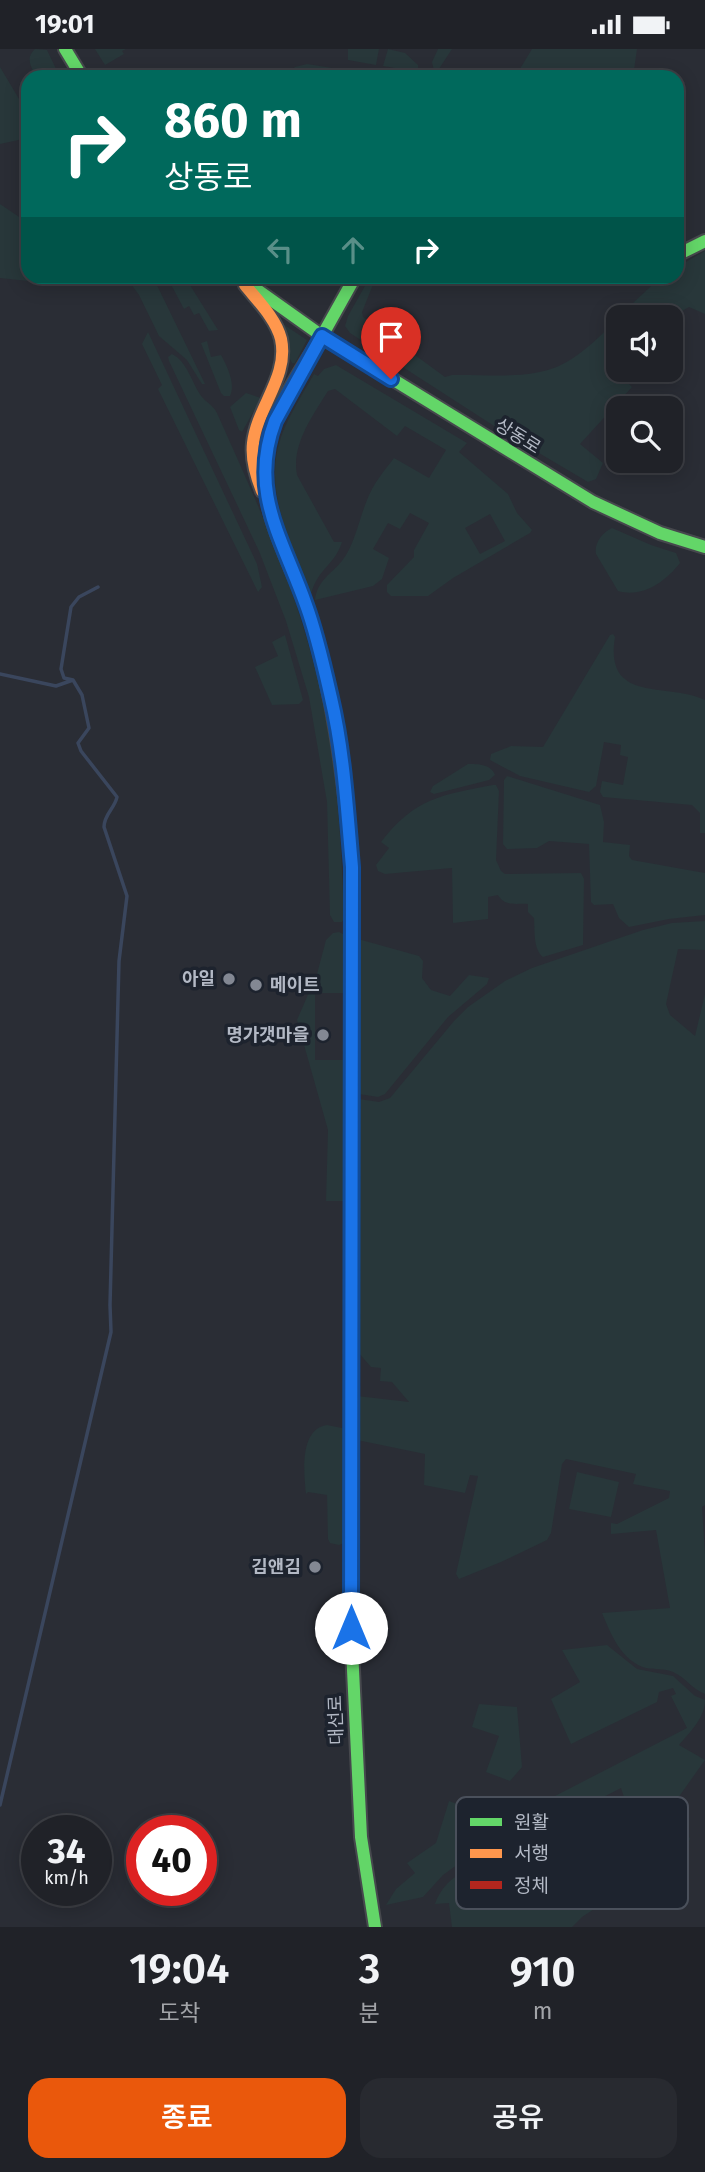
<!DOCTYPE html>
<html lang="ko">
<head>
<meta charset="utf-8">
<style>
	body { margin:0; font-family:"Fira Sans","Noto Sans KR",sans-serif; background:#282a30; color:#f1f3f6; height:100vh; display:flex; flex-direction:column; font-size:26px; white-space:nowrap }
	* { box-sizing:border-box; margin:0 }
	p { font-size:23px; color:#a2a4a8 }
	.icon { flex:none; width:38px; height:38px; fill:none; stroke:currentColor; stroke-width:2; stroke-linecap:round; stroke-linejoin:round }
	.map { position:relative; height:1878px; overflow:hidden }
	.drawer { display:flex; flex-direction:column; background:#202228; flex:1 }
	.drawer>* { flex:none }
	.guide { position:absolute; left:21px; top:21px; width:663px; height:214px; border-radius:21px; box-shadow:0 4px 18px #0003,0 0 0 2px #3d3f45; background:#00695c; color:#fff; overflow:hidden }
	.tools { position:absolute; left:606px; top:256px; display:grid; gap:14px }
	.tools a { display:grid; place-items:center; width:77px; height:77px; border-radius:14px; background:#202228; box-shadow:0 4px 18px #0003,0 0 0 2px #3d3f45; font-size:35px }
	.speed { position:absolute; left:21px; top:1766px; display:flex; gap:14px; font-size:35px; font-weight:700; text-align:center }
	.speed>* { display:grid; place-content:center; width:91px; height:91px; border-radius:50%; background:#202228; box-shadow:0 4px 18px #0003,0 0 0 2px #3d3f45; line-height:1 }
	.speed small { font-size:18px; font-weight:400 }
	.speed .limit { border:10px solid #d22; background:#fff; color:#111 }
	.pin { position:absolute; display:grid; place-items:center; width:60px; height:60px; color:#fff; margin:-72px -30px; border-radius:50% 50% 50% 0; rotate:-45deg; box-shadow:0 0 7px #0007 }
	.pin .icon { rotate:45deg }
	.me { position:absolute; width:77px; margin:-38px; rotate:0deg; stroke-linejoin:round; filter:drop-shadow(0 0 5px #0008) }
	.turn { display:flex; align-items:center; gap:24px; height:147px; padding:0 28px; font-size:32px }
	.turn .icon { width:91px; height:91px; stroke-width:2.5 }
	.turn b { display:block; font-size:49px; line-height:60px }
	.lanes { display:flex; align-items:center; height:66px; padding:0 28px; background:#0003; justify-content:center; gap:35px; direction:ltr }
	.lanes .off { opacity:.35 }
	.eta { display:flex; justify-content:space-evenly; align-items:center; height:119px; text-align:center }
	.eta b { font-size:42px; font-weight:600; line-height:49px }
	.cta { display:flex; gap:14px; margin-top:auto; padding:14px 28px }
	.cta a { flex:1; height:80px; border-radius:21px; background:#ea580c; color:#fff; font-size:28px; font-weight:600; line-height:80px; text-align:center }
	.cta a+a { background:#282a30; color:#f1f3f6 }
	.status { display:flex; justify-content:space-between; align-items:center; height:49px; padding:0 35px; background:#202228; direction:ltr }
	.status svg { height:19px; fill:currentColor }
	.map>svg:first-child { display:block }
	.green { fill:#28373a; fill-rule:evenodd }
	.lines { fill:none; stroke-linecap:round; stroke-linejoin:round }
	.stream { stroke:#3a465d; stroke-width:3.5 }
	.fast-casing { stroke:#46484d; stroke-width:16 }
	.slow-casing { stroke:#46484d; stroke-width:16 }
	.jam-casing { stroke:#46484d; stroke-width:16 }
	.fast { stroke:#63d668; stroke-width:12 }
	.slow { stroke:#ff974d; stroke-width:12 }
	.jam { stroke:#b3261e; stroke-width:12 }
	.route-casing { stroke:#114b97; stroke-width:18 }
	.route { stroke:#1a73e8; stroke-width:12 }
	.poi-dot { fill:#838893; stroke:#1d232e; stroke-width:2.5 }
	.labels { text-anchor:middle; stroke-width:7; stroke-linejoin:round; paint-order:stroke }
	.street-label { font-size:18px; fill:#b3b9c5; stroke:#1d232e }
	.poi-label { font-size:18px; font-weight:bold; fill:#b3b9c5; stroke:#1d232e; text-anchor:end }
	.key { fill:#1d232e; stroke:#4a505b; stroke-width:2 }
	.key-label { font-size:19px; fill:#b3b9c5 }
</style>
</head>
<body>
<div class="status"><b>19:01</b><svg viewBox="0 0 49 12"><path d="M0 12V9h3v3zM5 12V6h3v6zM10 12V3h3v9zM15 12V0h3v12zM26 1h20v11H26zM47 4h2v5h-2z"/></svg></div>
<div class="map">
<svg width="705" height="1878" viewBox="0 0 705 1878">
	<rect width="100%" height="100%" fill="#2a2d35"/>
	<path class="green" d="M35,0l12,1 13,27h-24c-5,-11 -11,-19 -1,-28z
		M95,0h31l-4,2 2,3 -19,11z
		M348,0h31l-3,16 -28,-5z
		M388,0l17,4 13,12v7l-35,-6z
		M438,0h14l-17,26 -3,-13z
		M532,0h105l-4,28h-118z
		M307,15l82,13h-105l11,-10z
		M0,18l28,47v24l-28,6z
		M0,155l28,19v54h36l-17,6 -47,-5z
		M705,202v63l-16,-7 -19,11 -52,-1v52h13l-8,9 9,9 -52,57 23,19 -7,16 -8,3 -83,-49 -155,-100 -5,-7 3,-10 22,-39h6l-14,35 1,5 82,60 7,-2c34,-1 75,5 107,-9 34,-16 58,-50 86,-74 5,-5 11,-11 17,-14 4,-2 10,-1 15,-1v-10z
		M126,228h27l52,107h-3l-15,-24 -28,-24 -20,-41z
		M167,228h18l33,53 -9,1 -10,-18 -5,2 -5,-9 -5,3z
		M283,275l24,16 -12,23h-3l-2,-4 -1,-15 -8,-18z
		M148,283l109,232 5,23 -4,5 -100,-203 4,-4 -20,-41z
		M207,292l4,16 10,-2c6,11 15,29 9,41h-6l-3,-3 -20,-50z
		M172,305c16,8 20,30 30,43 5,6 11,8 15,16 36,81 74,162 96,248 23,84 28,170 31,257l-2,4h-8l-4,-7 -3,-113 -18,-105 -23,-76 -27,-70 -90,-190 -1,-4z
		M336,316l131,78 -8,9 49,42 9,19 15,17 -2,3 -77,45 -25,18h-37l-4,-4v-7l27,-28v-7l15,-27 -19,-10 -10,16 -12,-6 -15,26 16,9 -7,21 -9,7 -58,14c2,-19 16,-26 27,-39 13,-17 17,-42 25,-61 6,-16 17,-29 27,-42l35,20 17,-28 -41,-24 -8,10 -62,-47 -7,2c-15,24 -37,54 -31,84l37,67h8c-7,23 -24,26 -31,52 -19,-50 -49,-103 -30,-157 8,-22 21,-42 33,-63l4,2 6,-7zM490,465l15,27 -25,13 -15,-26z
		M246,344l15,5 -19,34 -3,-2 -9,-23z
		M612,479l39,17 25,8 4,10c-15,19 -37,35 -62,28l-22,-37c-2,-11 6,-21 16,-26z
		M613,585l2,3c-11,67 51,45 90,63v133h-5v-20l-8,-8 -89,-8 -3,-5 2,-11 21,4 5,-28 -8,-2 1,-10 -17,-3 -8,44 -7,6 -69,-16 -30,-16 1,-6 20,-8 32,1 67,-112z
		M285,586l18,65 -4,4 -27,1 -17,-38 23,-11 -6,-14z
		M468,715c10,0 23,0 27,11l-6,5 -55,14 -4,-2 3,-6z
		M507,727l93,29 4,17 -1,20 27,3 -1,11 3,4 73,13v42l-36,4 -40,8 -10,-9 -6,-14 -19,1 -3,-3 -2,-58 -40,-3 -12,7 -30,1 -4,-5 1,-64z
		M493,736h3l3,6 -3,69 5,11 4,3 76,-1 3,6 -1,66 -40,12c-10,-8 -8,-26 -9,-39l-6,-6v-8c-12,-1 -23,3 -30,-9l-10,2v22l-35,4 -1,-55 -67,6 -7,-3 -2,-6 13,-17 -8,-6c34,-44 60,-47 112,-57z
		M705,872v29l-27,-1 -12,55 4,11 25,21 10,-42v511l-3,2 3,47v140c-13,-5 -20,-17 -32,-22 -9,-4 -18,-2 -27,-4 -25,-7 -35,-34 -44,-55l68,-5 -14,-78 -45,4v-11l6,1 52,-26 1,-7 -37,-7 3,-10 -70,-15 -4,5 -11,69 -4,7 -46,22 -42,17 -3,-5 22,-98 -8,-1 -5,18 -41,-8 1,-31 -68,-14v-44l52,6 -17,-20 -12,-1 1,-13 -10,-1 -14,-16 2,-252 20,3 11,-4 64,-77 14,-14 37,-26 27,-13 111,-38 29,-7z
		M339,883l6,3 1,58h-31v67h31l1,141h-21l2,-71 -31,-110 20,-46 9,-34 7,-7z
		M358,890l61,17 4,5 -1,17 9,12 19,6 19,-21 20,3 -2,6 -39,33 -63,77 -7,3 -19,-3z
		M327,1376l20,4 -1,113 -7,3 -9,-2 -2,-4 -1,-44 -19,-3 -2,2c-2,-20 -7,-65 21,-69z
		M577,1423l42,10 -8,35 -42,-8z
		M607,1596l30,24 36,7 22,20 10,4c0,18 -15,32 -26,45l26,15 -42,59 27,19 -3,10 -51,-28c-14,15 -24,21 -19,41l6,-1 -1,8 18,11 -58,38 -10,10h-120l-3,-24 -14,1c6,-19 27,-39 49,-33 9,2 16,7 26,6 17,-1 48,-11 62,-19l44,-46 11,-6 -6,-18 -137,70 -16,2 -14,7 -11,8 -20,22 -37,8 10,-16 19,-16 -8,-10 29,-20 13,-42 24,9 12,22 202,-104 -16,-32 5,-2 -3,-6 -14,4 -2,10 -86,42 -20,-45 29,-17 -18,-32z
		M479,1655l38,3 5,60 -12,14 -24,-9 13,-36 -27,-9z"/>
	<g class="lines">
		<path class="stream" d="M0,625l56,12 17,-6
			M0,1756l111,-473 -1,-27 9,-344 8,-65 -23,-69c0,-13 11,-19 13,-30l-36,-46 -3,-8 11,-15 -7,-33 -9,-15 -9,-2 -3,-9 10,-62 8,-10 19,-10"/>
		<defs>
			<path id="fast" d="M65,0l17,28
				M677,206l28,-14
				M239,228l83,59c-23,38 -53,79 -57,125 -5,59 32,109 47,163 21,72 31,146 38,221
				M355,228l-33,59 271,166 67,31 45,14
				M352,1600l9,188 14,90"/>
			<path id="slow" d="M245,236c13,16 31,34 36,54 8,38 -24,68 -28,104 -2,17 3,33 9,48
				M350,796l2,23v416"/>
			<path id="jam" d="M352,1235v365"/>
		</defs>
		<use href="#fast" class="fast-casing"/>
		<use href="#slow" class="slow-casing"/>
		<use href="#jam" class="jam-casing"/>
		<use href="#fast" class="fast"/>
		<use href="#slow" class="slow"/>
		<use href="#jam" class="jam"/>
	</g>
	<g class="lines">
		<defs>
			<path id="route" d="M351,1579l1,-761c-5,-56 -8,-114 -21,-169 -7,-31 -14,-63 -25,-93 -23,-66 -58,-113 -31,-184l47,-85 69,43"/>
		</defs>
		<use href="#route" class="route-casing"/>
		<use href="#route" class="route"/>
	</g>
	<g class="poi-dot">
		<circle cx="229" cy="930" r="7"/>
		<circle cx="256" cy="936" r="7"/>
		<circle cx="323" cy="986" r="7"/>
		<circle cx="315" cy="1518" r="7"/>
	</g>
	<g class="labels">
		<g class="street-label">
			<text transform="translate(518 387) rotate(32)" y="6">상동로</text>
			<text transform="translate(336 1671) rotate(-92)" y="6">대선로</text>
		</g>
		<g class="poi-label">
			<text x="215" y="936">아일</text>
			<text x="270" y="942" text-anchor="start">메이트</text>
			<text x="309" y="992">명가갯마을</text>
			<text x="301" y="1524">김앤김</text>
		</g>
	</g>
	<rect x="456" y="1748" width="232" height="112" rx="10" class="key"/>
	<rect x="470" y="1769" width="32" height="8" fill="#63d668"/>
	<rect x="470" y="1800" width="32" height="9" fill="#ff974d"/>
	<rect x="470" y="1832" width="32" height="8" fill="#b3261e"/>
	<g class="key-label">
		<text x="514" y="1780">원활</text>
		<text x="514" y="1811">서행</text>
		<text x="514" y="1843">정체</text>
	</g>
</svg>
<div class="tools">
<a><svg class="icon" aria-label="sound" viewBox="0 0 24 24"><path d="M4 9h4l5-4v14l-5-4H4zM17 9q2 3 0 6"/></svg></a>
<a><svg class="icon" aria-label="search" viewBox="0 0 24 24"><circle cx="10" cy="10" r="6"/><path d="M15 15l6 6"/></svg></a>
</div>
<div class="speed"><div>34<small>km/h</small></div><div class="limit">40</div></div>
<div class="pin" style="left:391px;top:330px;background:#d93025"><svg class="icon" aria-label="arrive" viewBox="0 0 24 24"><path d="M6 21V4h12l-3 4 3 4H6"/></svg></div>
<svg class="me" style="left:351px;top:1579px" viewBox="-20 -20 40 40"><circle r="19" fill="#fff"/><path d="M0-13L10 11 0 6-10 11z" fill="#1a73e8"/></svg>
<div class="guide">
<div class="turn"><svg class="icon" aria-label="right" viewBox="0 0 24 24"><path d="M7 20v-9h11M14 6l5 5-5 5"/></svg><div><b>860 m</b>상동로</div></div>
<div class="lanes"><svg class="icon off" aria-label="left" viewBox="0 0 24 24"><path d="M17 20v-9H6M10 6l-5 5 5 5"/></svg><svg class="icon off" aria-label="ahead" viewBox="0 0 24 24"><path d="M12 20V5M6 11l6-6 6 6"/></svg><svg class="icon" aria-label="right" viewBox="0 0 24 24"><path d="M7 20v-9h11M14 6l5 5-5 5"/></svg></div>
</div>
</div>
<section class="drawer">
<div class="eta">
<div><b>19:04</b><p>도착</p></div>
<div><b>3</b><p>분</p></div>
<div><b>910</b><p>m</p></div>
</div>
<div class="cta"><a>종료</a><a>공유</a></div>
</section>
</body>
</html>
